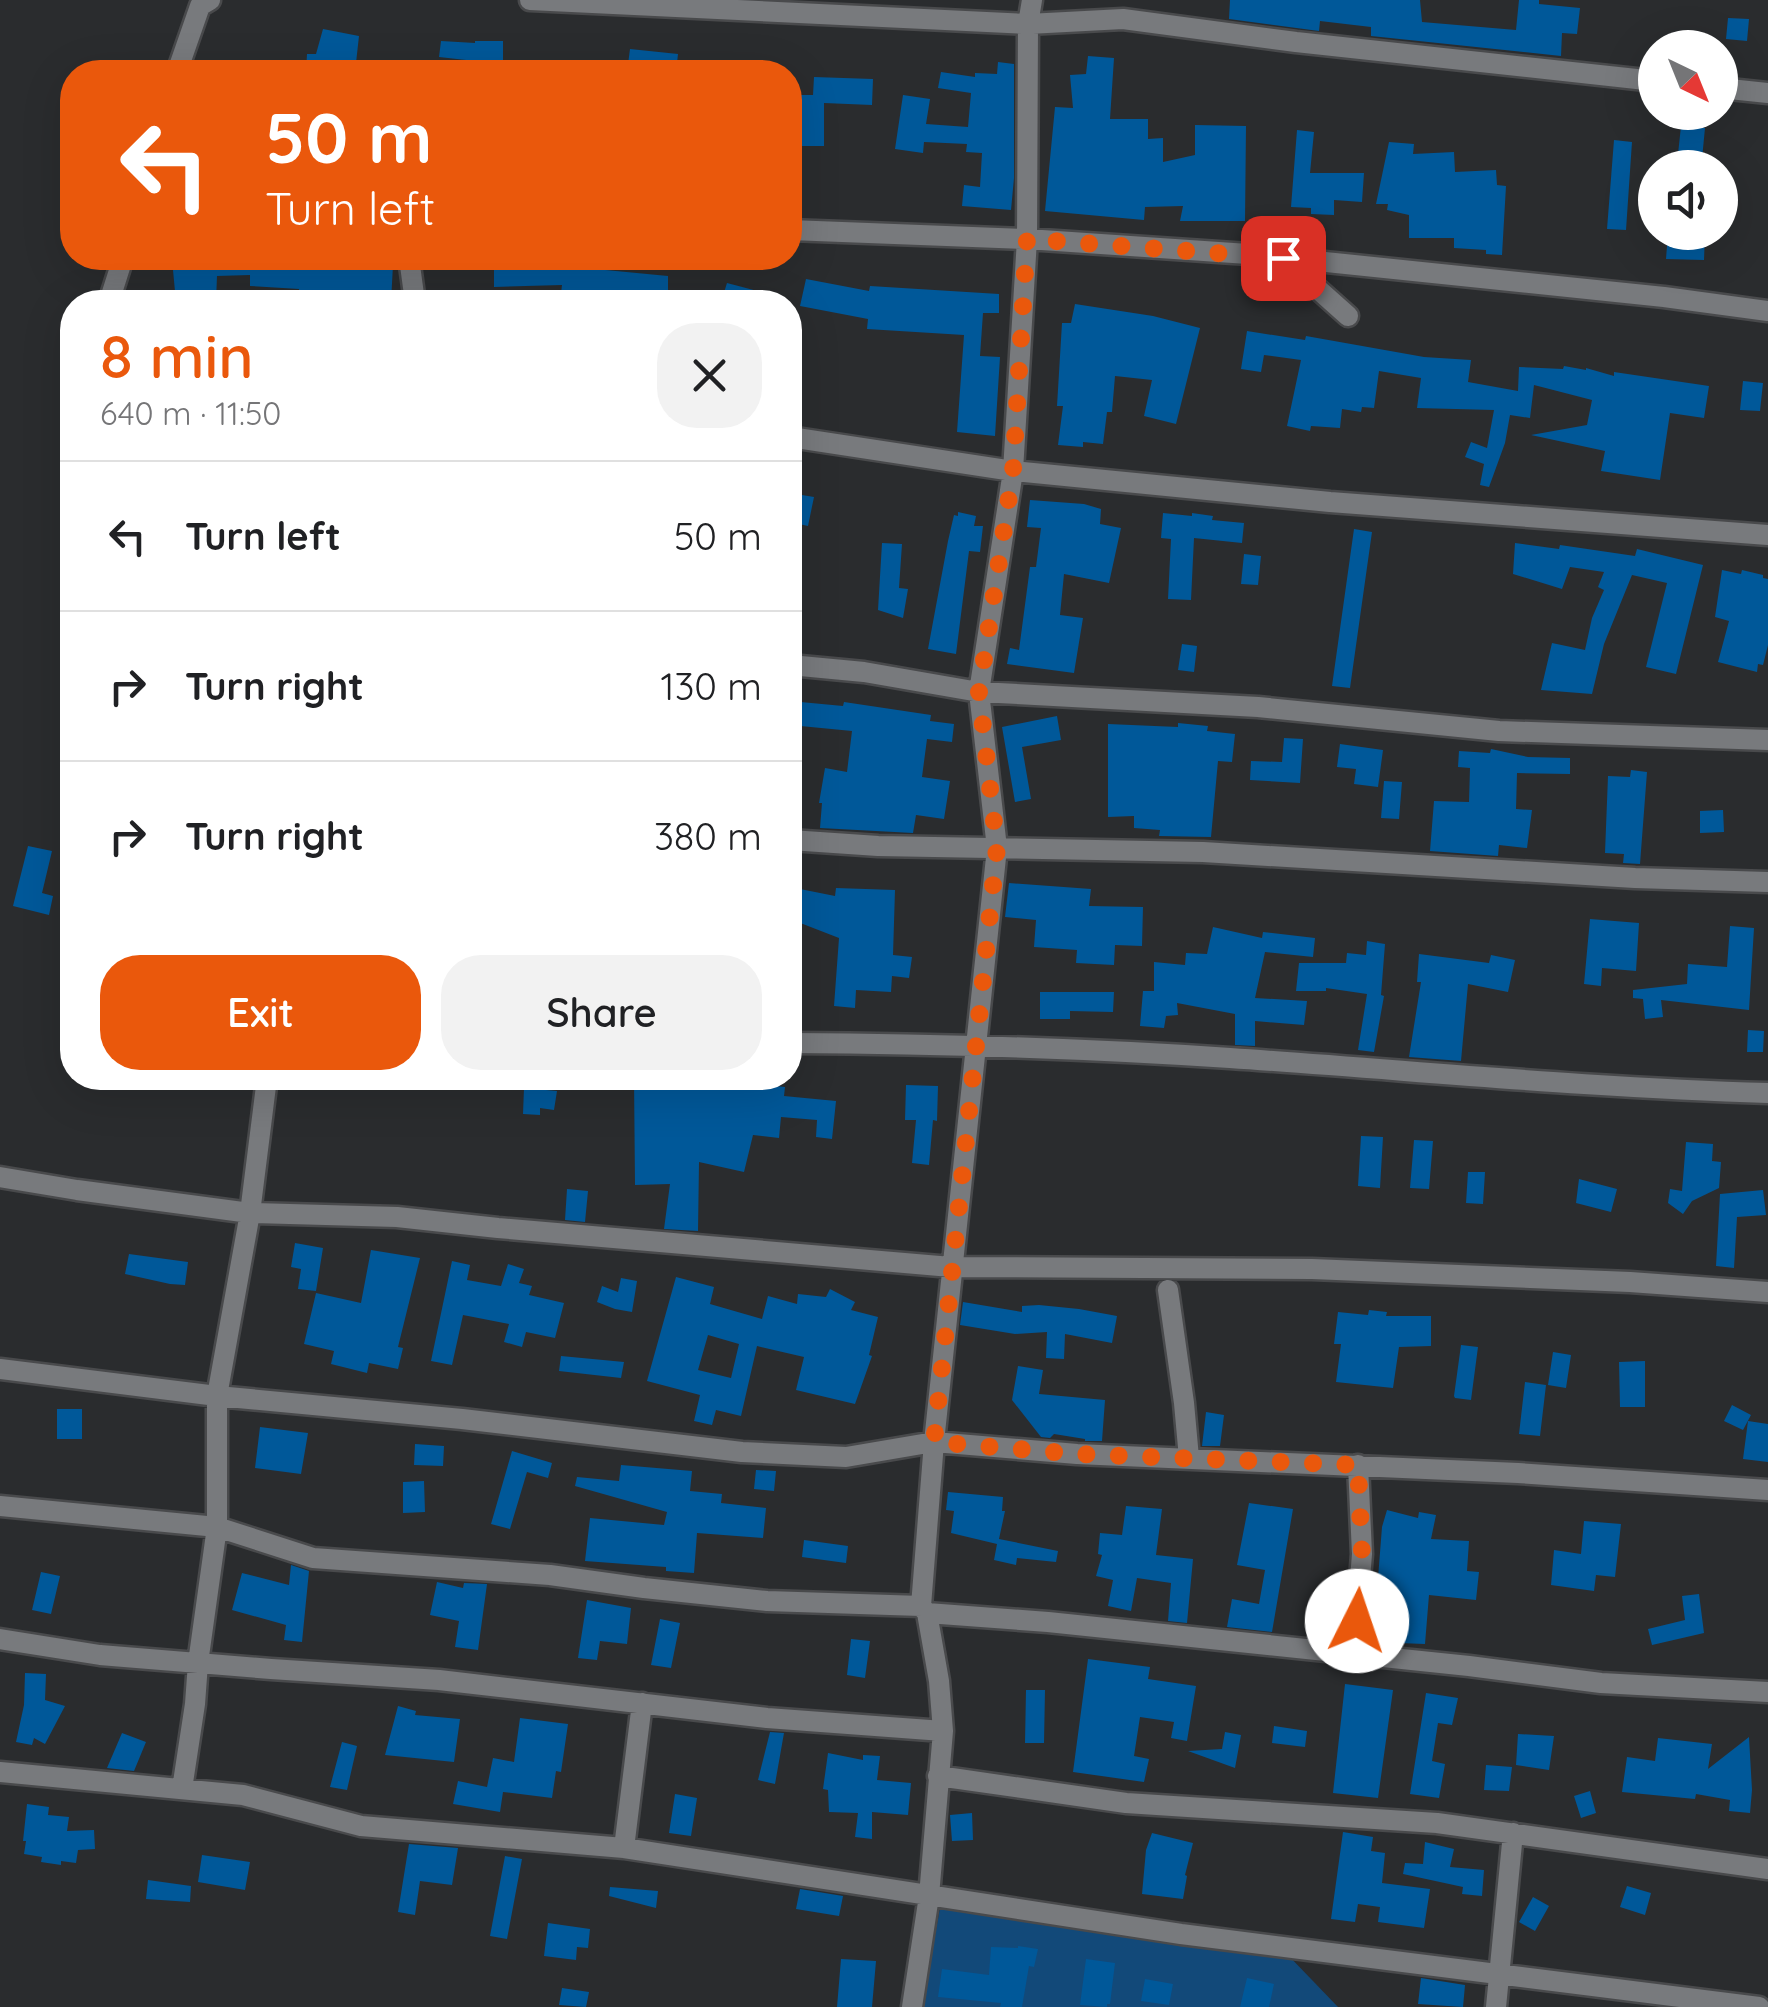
<!DOCTYPE html>
<html lang="en">
<head>
<meta charset="utf-8">
<style>
	body { margin:0; font-family:Quicksand,sans-serif; background:#f2f2f2; color:#202124; height:100vh; display:flex; flex-direction:column; font-size:38px; white-space:nowrap }
	* { box-sizing:border-box; margin:0 }
	p { font-size:32px; color:#757577 }
	.icon { flex:none; width:55px; height:55px; fill:none; stroke:currentColor; stroke-width:2; stroke-linecap:round; stroke-linejoin:round }
	.map { position:relative; flex:1; overflow:hidden }
	.side { position:absolute; left:60px; top:290px; width:742px; height:800px; display:flex; flex-direction:column; background:#fff; border-radius:40px; box-shadow:0 10px 40px #0002 }
	.side>* { flex:none }
	.hud { position:absolute; left:60px; top:60px; width:742px; height:210px; border-radius:40px; box-shadow:0 10px 40px #0002; background:#ea580c; color:#fff; overflow:hidden }
	.needle { width:65px; rotate:137deg }
	.tools { position:absolute; left:1638px; top:30px; display:grid; gap:20px }
	.tools a { display:grid; place-items:center; width:100px; height:100px; border-radius:50%; background:#fff; box-shadow:0 10px 40px #0002; font-size:50px }
	.pin { position:absolute; display:grid; place-items:center; width:85px; height:85px; color:#fff; margin:-42px; border-radius:20px; box-shadow:0 5px 15px #0006 }
	.me { position:absolute; width:110px; margin:-55px; rotate:4deg; stroke-linejoin:round; filter:drop-shadow(0 0 8px #0008) }
	.turn { display:flex; align-items:center; gap:35px; height:210px; padding:0 40px; font-size:45px }
	.turn .icon { width:130px; height:130px; stroke-width:2.5 }
	.turn b { display:block; font-size:70px; line-height:85px }
	.round { display:grid; place-items:center; flex:none; width:105px; height:105px; border-radius:40px; background:#f2f2f2 }
	.summary { display:flex; align-items:center; justify-content:space-between; height:170px; padding:0 40px }
	h1 { font-size:60px; font-weight:600; line-height:75px; color:#ea580c }
	.action { display:flex; gap:20px; margin-top:auto; padding:20px 40px }
	.action a { flex:1; height:115px; border-radius:40px; background:#ea580c; color:#fff; font-size:40px; font-weight:600; line-height:115px; text-align:center }
	.action a+a { background:#f2f2f2; color:#202124 }
	ul { padding:0; list-style:none }
	li { display:flex; align-items:center; gap:30px; height:150px; padding:0 40px; border-top:2px solid #e0e0e0 }
	li div { flex:1 }
	li b { display:block; font-size:38px }
	li em { font-style:normal }
	.map>svg:first-child { display:block }
	.green { fill:#124979 }
	.building { fill:#005899; fill-rule:evenodd }
	.lines { fill:none; stroke-linecap:round; stroke-linejoin:round }
	.minor-casing { stroke:#494a4c; stroke-width:25 }
	.minor { stroke:#787a7d; stroke-width:20 }
	.route { stroke:#ea580c; stroke-width:18; stroke-dasharray:0 32.4 }
</style>
</head>
<body>
<div class="map">
<svg width="1768" height="2007" viewBox="0 0 1768 2007">
	<rect width="100%" height="100%" fill="#2a2c2e"/>
	<path class="green" d="M940,1908l346,45 52,54h-416z"/>
	<path class="building" d="M1230,0h190l2,22 94,8 3,-30h20v4l41,4 -3,26 -15,-1 -1,23 -190,-20v-9l-51,-6 -1,10 -90,-12z
		M1728,18l21,1 -2,22 -21,-2z
		M323,29l36,7 -4,36h-49l1,-18h9z
		M441,41l34,2v-2h28v20h-28l-36,-4z
		M630,49l48,5 -2,18h-49z
		M1088,56l26,2 -4,61h38v20l15,-1v24l32,-7v-30l51,1 -1,95h-65l3,-15 -38,1 -1,13 -99,-9 10,-104 18,1 -3,-33 16,-1z
		M998,62l16,2v114l-3,32 -49,-4 2,-21 16,2 2,-34 -16,-1 1,-8 -43,-2 -1,11 -28,-4 8,-54 27,4 -4,25 42,3 3,-34 -33,-5 3,-16 34,5v-4l22,1z
		M814,77l59,2 -1,26 -48,-2v43h-34v-51h23z
		M1681,126l24,2 -3,31 -24,-5z
		M1297,130l17,2 -4,41h54l-2,29 -28,-2v15l-23,-1v-6l-20,-1z
		M1614,140l18,2 -6,88 -19,-1z
		M1389,142l25,2 -1,10 41,-2 1,20 41,-2 1,15 9,1 -4,69 -16,-1v-4l-32,-2v-10h-45v-23l-22,-5 1,-6h-12z
		M1668,233l37,1 -1,26 -38,-1z
		M204,258h146v5l43,2 -2,37 -43,-2v2h-49v-13l-49,-3v-11l-33,1 -1,26h-40l-3,-32 31,-2z
		M543,264l125,12v26l-46,-3v3h-62l2,-17 -68,2v-22z
		M806,279l63,12 1,-5 129,8v19h-16l-3,43 20,1 -5,79 -38,-4 7,-97 -97,-6 1,-10 -68,-13z
		M727,283l53,14v5h-59z
		M1075,304l78,12 47,12 -24,96 -32,-8 8,-36 -37,-4 -3,36h-5l-4,32 -20,-2v5l-25,-2 5,-39h-6l5,-83h9z
		M1247,331l58,9 1,-4 118,21 47,3 -3,22 50,9 1,-24 44,2 1,-3 22,4v-2l28,8v-4l95,14 -5,32 -34,-5 -10,67 -59,-9 4,-20 -74,-16 56,-10 5,-25 -58,-15 -4,33 -20,-3 -5,28 -16,44 -9,-2 4,-21 -19,-7 6,-15 16,6 7,-38 -77,-2 4,-30 -42,-7 -5,37 -12,-1 -1,5 -19,-3 -2,19 -29,-2 -1,5 -23,-5 14,-66 -37,-5 -3,17 -20,-3z
		M1743,381l20,2 -3,28 -20,-1z
		M790,493l24,4 -6,29 -18,-4z
		M1030,500l54,4 17,5 -1,15 21,4 -12,55 -45,-9 -4,41 23,3 -9,55 -67,-9 3,-16 9,2 11,-83h6l5,-39 -14,-1z
		M958,512l18,4 -2,10h9l-3,26 -11,-1 -13,103 -28,-5 20,-108 6,-26 4,1z
		M1163,513l29,3v-3l21,3 -1,4 32,3 -2,20 -48,-5 -3,62 -23,-1 3,-60 -10,-1z
		M1354,529l18,3 -22,156 -18,-2z
		M882,543l20,1 -3,44 9,1 -5,29 -25,-8z
		M1515,543l44,6 1,-4 75,11 2,-7 66,16 -27,109 -30,-7 21,-84 -35,-8 -28,69 -12,50 -51,-4 11,-47 33,7 7,-32 12,-28 -6,-3 6,-15 -34,-5 -8,22 -49,-15z
		M1244,554l17,2 -3,29 -17,-1z
		M1722,570l19,4 1,-4 21,5v3l5,1v66l-5,20 -5,-1 -1,8 -39,-10 11,-41 -14,-4z
		M1182,644l15,2 -3,26 -16,-2z
		M790,701l53,5 1,-4 87,13 -1,6 24,3 -2,18 -25,-3 -5,38 28,4 -6,38 -28,-4 -3,18 -93,-5 2,-25h-3l6,-35 22,4 5,-41 -62,-6z
		M1057,716l4,24 -39,7 9,52 -16,3 -13,-75z
		M1178,723l30,3 -1,5 28,3 -3,28 -14,-1 -7,76 -52,-1 1,-6 -26,-2v-12l-26,1v-93l70,3z
		M1284,738l19,1 -3,44 -50,-3 1,-19 31,1z
		M1340,744l43,6 -5,37 -24,-3 2,-15 -19,-2z
		M1491,749l37,8 42,1v16l-53,-1 -1,36 16,1 -5,38 -28,-3 -1,11 -68,-5 4,-50 35,1 1,-34 -12,-1 1,-16 31,2z
		M1631,770l16,2 -7,92 -17,-1 1,-9 -19,-1 3,-77 22,1z
		M1384,781l18,1 -3,37 -18,-1z
		M1723,810l1,22 -24,1v-22z
		M28,846l24,5 -10,42 11,3 -4,19 -36,-9z
		M1009,883l82,6 -2,17 54,1 -1,39 -27,-1 -1,20 -38,-2 1,-13 -43,-3 2,-27 -31,-3z
		M790,887l45,9 1,-8 59,2 -2,65 19,2 -3,21 -17,-2 -1,16 -35,-2 -1,18 -21,-2 5,-68 -49,-19z
		M1590,919l49,4 -3,48 -34,-3 -1,18 -17,-2z
		M1730,926l24,2 -5,82 -88,-10 2,17 -18,2 -2,-20 -10,-1v-8l54,-6 1,-20 39,3z
		M1213,927l49,11 1,-6 52,6 -2,19 -48,-5 -10,46 52,3 -3,24 -49,-4v25l-20,-1v-31l-58,-11 1,12 -12,1 -2,12 -24,-2 3,-35h11v-29l31,3 1,-12 21,1z
		M1367,941l18,3 -4,51 3,1 -10,56 -16,-2 9,-56 -41,-6v3h-30l3,-28h47l1,-10 19,2z
		M1419,954l70,9 2,-8 24,5 -7,32 -40,-8 -7,77 -52,-4 12,-75h-4z
		M1040,992h74l-1,20 -43,-1v8h-30z
		M1748,1030l16,1 -1,21h-16z
		M634,1078h131v7l20,2 -1,9 52,5 -4,38 -16,-2 1,-17 -36,-3 -2,21 -26,-3 -9,37 -45,-10 -1,69 -34,-2 6,-45 -35,1z
		M906,1085l32,1 -1,35 -4,-1 -4,45 -17,-2 4,-43h-11z
		M524,1088l33,3 -3,19 -14,-2v7l-17,-1z
		M1361,1136l22,1 -3,51 -22,-2z
		M1414,1140l19,1 -4,48 -19,-1z
		M1686,1142l27,2 -1,17 9,1 -2,26 -27,13 -9,13 -15,-11 2,-14 12,2z
		M1468,1172h17l-2,32 -17,-1z
		M1579,1179l38,10 -6,23 -35,-9z
		M567,1189l21,2 -3,31 -20,-2z
		M1763,1190l3,25 -29,2 -3,51 -18,-2 4,-72z
		M295,1243l28,5 -7,43 -18,-2 3,-20 -10,-2z
		M371,1250l49,8 -22,89 5,1 -5,21 -29,-6 -2,10 -36,-9 3,-13 -30,-7 12,-51 45,10z
		M129,1254l59,8 -3,23 -15,-1 -45,-10z
		M452,1261l18,4 -3,15 34,6 7,-22 16,5 -5,14 13,3 -3,9 35,8 -9,35 -29,-6 -4,15 -18,-5 5,-18 -46,-9 -11,50 -21,-4z
		M676,1277l38,10 -4,17 52,15 6,-23 29,8 1,-10 28,3 4,-8 25,13 -4,8 27,7 -9,38 3,1 -17,48 -59,-14 8,-33 -47,-11 -16,70 -25,-6 -4,15 -18,-4 6,-26 -53,-14zM708,1335l31,9 -8,34 -33,-8z
		M621,1278l16,3 -5,31 -17,-3 -18,-7 5,-16 16,6z
		M963,1302l59,10v-6l17,-1 40,4 38,7 -5,27 -47,-9 -1,25 -18,-1 1,-26 -32,2 -55,-9z
		M1369,1310l18,2 -1,4h45v30l-32,1 -6,41 -57,-6 5,-38h-7l4,-32 30,3z
		M1461,1345l17,2 -7,53 -16,-2 -1,-2z
		M1553,1352l18,3 -5,33 -18,-3z
		M561,1356l63,6 -3,16 -62,-7z
		M1645,1361v46h-25l-1,-45z
		M1018,1366l25,4 -4,24 66,6 -3,41h-17v-2l-31,-5 -4,4 -9,-1 -29,-37z
		M1525,1382l21,3 -6,51 -21,-2z
		M1732,1405l19,10 -8,15 -19,-9z
		M57,1409h25v30h-25z
		M1206,1412l18,3 -4,31h-18z
		M1748,1421l20,3v38l-25,-3z
		M260,1427l48,6 -7,41 -46,-6z
		M415,1444l29,2 -1,20 -29,-1z
		M512,1451l40,12 -4,15 -21,-6 -17,57 -19,-5z
		M621,1465l71,6 -2,20 32,3 -1,9 45,5 -3,30 -66,-5 -3,40 -28,-2v-4l-81,-6 5,-43 74,7 3,-13 -92,-26 2,-9 42,4z
		M756,1470l20,1 -2,20 -20,-2z
		M424,1481l1,31 -22,1v-31z
		M948,1492l55,5 -1,14h3l-6,28 59,12 -2,11 -39,-4 -1,7 -22,-5 3,-16 -46,-11 3,-22 -8,-1z
		M1249,1503l44,6 -21,123 -45,-5 5,-28 27,5 6,-34 -28,-5z
		M1126,1506l36,3 -6,46 37,4 -6,64 -19,-2 3,-38 -34,-5 -6,33 -23,-5 5,-26 -17,-4 6,-21 -4,-1 2,-21 22,2z
		M1387,1510l31,8 1,-6 17,3 -5,24 38,2 -2,30 12,1 -3,28 -47,-5 -4,49 -52,-2 9,-115z
		M1584,1521l37,3 -6,53 -19,-2 -2,16 -43,-6 3,-35 27,4z
		M804,1540l44,6 -2,17 -44,-6z
		M291,1565l18,6 -7,71 -18,-2 2,-15 -54,-15 10,-37 47,12z
		M41,1572l19,4 -9,38 -19,-4z
		M437,1582l26,6 1,-5 23,1 -9,66 -23,-3 4,-26 -29,-6z
		M1699,1594l5,39 -52,12 -4,-16 37,-9 -3,-24z
		M587,1600l44,8 -4,36 -27,-3 -3,19 -19,-2z
		M660,1619l20,4 -9,45 -20,-3z
		M851,1639l19,2 -5,37 -18,-3z
		M1088,1659l62,8 -2,12 48,7 -9,55 -16,-3 3,-16 -34,-5 -6,39 15,3 -5,23 -71,-10z
		M25,1673l21,1 -1,26 20,6 -20,38 -11,-6 -2,7 -16,-3 8,-37z
		M1345,1684l48,6 -15,108 -45,-5z
		M1026,1690h19l-1,53h-19z
		M1426,1693l32,5 -6,27 -14,-2 -6,38 13,3 -6,34 -29,-4z
		M398,1706l18,5 -1,4 45,4 -6,43 -69,-7z
		M520,1718l48,6 -7,48 -5,-1 -4,27 -49,-6 -3,20 -47,-8 5,-23 29,6 6,-29 21,4z
		M1274,1726l33,5 -2,16 -33,-4z
		M770,1732l14,1 -9,51 -17,-4z
		M1225,1732l16,3 -6,33 -47,-17 34,-2z
		M122,1733l24,9 -12,29 -27,-3z
		M1518,1734l36,2 -5,34 -33,-5z
		M1749,1737l3,53 -2,23 -21,-2 1,-11 -34,-6 -1,5 -73,-7 5,-35 28,4 3,-23 54,6 -4,25z
		M342,1742l15,4 -10,44 -17,-3z
		M828,1753l35,7v-5l17,1 -3,24 34,3 -3,32 -36,-3v27l-17,-2 3,-24 -29,-1 -1,-22 -5,-1z
		M1486,1765l26,2 -3,24 -25,-1z
		M1590,1791l6,22 -15,5 -7,-22z
		M675,1794l22,4 -6,38 -22,-3z
		M27,1804l22,3 -1,8 21,2 -2,14 27,-1 1,19 -17,1 -2,13 -15,-2v4l-20,-3 1,-5 -18,-3 2,-13h-3z
		M972,1813l1,27 -21,1 -2,-26z
		M1343,1832l30,5 -2,14 14,2 -3,30 48,6 -6,39 -46,-6 2,-15 -22,-3 -3,18 -24,-3z
		M1152,1833l41,10 -8,32 2,1 -4,23 -41,-5 4,-44z
		M1425,1842l29,7 -4,18 34,3 -2,26 -20,-2 1,-7 -60,-13 2,-11 18,1z
		M409,1844l49,4 -6,37 -32,-4 -5,34 -17,-3z
		M202,1855l48,7 -5,28 -47,-8z
		M505,1856l17,3 -15,80 -17,-3z
		M148,1880l43,6 -1,16 -44,-3z
		M1627,1886l24,7 -6,22 -25,-8z
		M610,1887l48,4 -2,17 -47,-12z
		M800,1889l43,7 -4,20 -43,-7z
		M1533,1897l16,9 -14,25 -16,-9z
		M548,1923l42,6 -2,19 -11,-1 -1,13 -32,-4z
		M1018,1946l20,3 -4,18 -5,-1 -7,41h-22l1,-4 -63,-6 4,-28 47,6 2,-28 27,1z
		M841,1959l35,2 -4,46h-35z
		M1086,1959l29,4 -5,41h-3v3l-27,-2z
		M1247,1978l27,6 -5,23h-29z
		M1421,1978l44,7 -2,22 -45,-3z
		M1145,1979l28,5 -4,21 -28,-4z
		M562,1988l27,4 -3,15 -27,-2z"/>
	<g class="lines">
		<defs>
			<path id="minor" d="M530,0l498,24 95,-5 173,23 359,39
				M177,72l23,-66 10,-6
				M1720,88l48,5
				M790,230l237,9 221,15 416,43 104,14
				M409,258l6,44
				M1283,258l65,58
				M109,302l14,-44
				M790,437l223,34 317,31 438,33
				M790,665l74,7 115,20 279,15 241,24 269,9
				M790,840l88,6 325,6 432,26 133,4
				M790,1043c147,1 293,5 440,15 180,12 358,30 538,35
				M0,1177l77,13 173,23 147,4 101,11 453,39 361,2 318,13 138,10
				M1168,1290l16,113 5,55
				M0,1369l217,27 245,23 280,33 104,5 88,-15 143,12 441,19 250,17
				M0,1506l217,21 96,31 237,17 94,13 123,13 154,5
				M927,1613l121,9 421,44 132,17 167,9
				M0,1639l100,16 171,14 168,11 328,38 176,13
				M1354,1654l8,-100 -4,-89
				M0,1772l243,23 118,31 263,22 557,86 578,73
				M938,1776l188,27 311,20 331,46
				M182,1789l13,-85 3,-41 19,-136v-131l33,-183 17,-135
				M624,1848l18,-145
				M912,2007l17,-111 14,-165 -4,-50 -12,-68 -6,-7 13,-164 63,-594 -18,-156 34,-221 14,-232 1,-215 4,-24
				M1496,2007l17,-174"/>
		</defs>
		<use href="#minor" class="minor-casing"/>
		<use href="#minor" class="minor"/>
	</g>
	<g class="lines">
		<path class="route" d="M1283,258l-256,-19 -14,232 -34,221 18,156 -63,594 143,12 281,11 4,89 -5,67"/>
	</g>
</svg>
<div class="tools">
<a><svg class="needle" viewBox="-14 -14 28 28"><path d="M0-13l5 13h-10z" fill="#e53935"/><path d="M0 13l5-13h-10z" fill="#757577"/></svg></a>
<a><svg class="icon" aria-label="sound" viewBox="0 0 24 24"><path d="M4 9h4l5-4v14l-5-4H4zM17 9q2 3 0 6"/></svg></a>
</div>
<div class="pin" style="left:1283px;top:258px;background:#d93025"><svg class="icon" aria-label="arrive" viewBox="0 0 24 24"><path d="M6 21V4h12l-3 4 3 4H6"/></svg></div>
<svg class="me" style="left:1357px;top:1621px" viewBox="-20 -20 40 40"><circle r="19" fill="#fff"/><path d="M0-13L10 11 0 6-10 11z" fill="#ea580c"/></svg>
<div class="hud">
<div class="turn"><svg class="icon" aria-label="left" viewBox="0 0 24 24"><path d="M17 20v-9H6M10 6l-5 5 5 5"/></svg><div><b>50 m</b>Turn left</div></div>
</div>
<section class="side">
<div class="summary"><div><h1>8 min</h1><p>640 m · 11:50</p></div><a class="round"><svg class="icon" aria-label="close" viewBox="0 0 24 24"><path d="M6 6l12 12M18 6L6 18"/></svg></a></div>
<ul>
<li><svg class="icon" aria-label="left" viewBox="0 0 24 24"><path d="M17 20v-9H6M10 6l-5 5 5 5"/></svg><div><b>Turn left</b></div><em>50 m</em></li>
<li><svg class="icon" aria-label="right" viewBox="0 0 24 24"><path d="M7 20v-9h11M14 6l5 5-5 5"/></svg><div><b>Turn right</b></div><em>130 m</em></li>
<li><svg class="icon" aria-label="right" viewBox="0 0 24 24"><path d="M7 20v-9h11M14 6l5 5-5 5"/></svg><div><b>Turn right</b></div><em>380 m</em></li>
</ul>
<div class="action"><a>Exit</a><a>Share</a></div>
</section>
</div>
</body>
</html>
